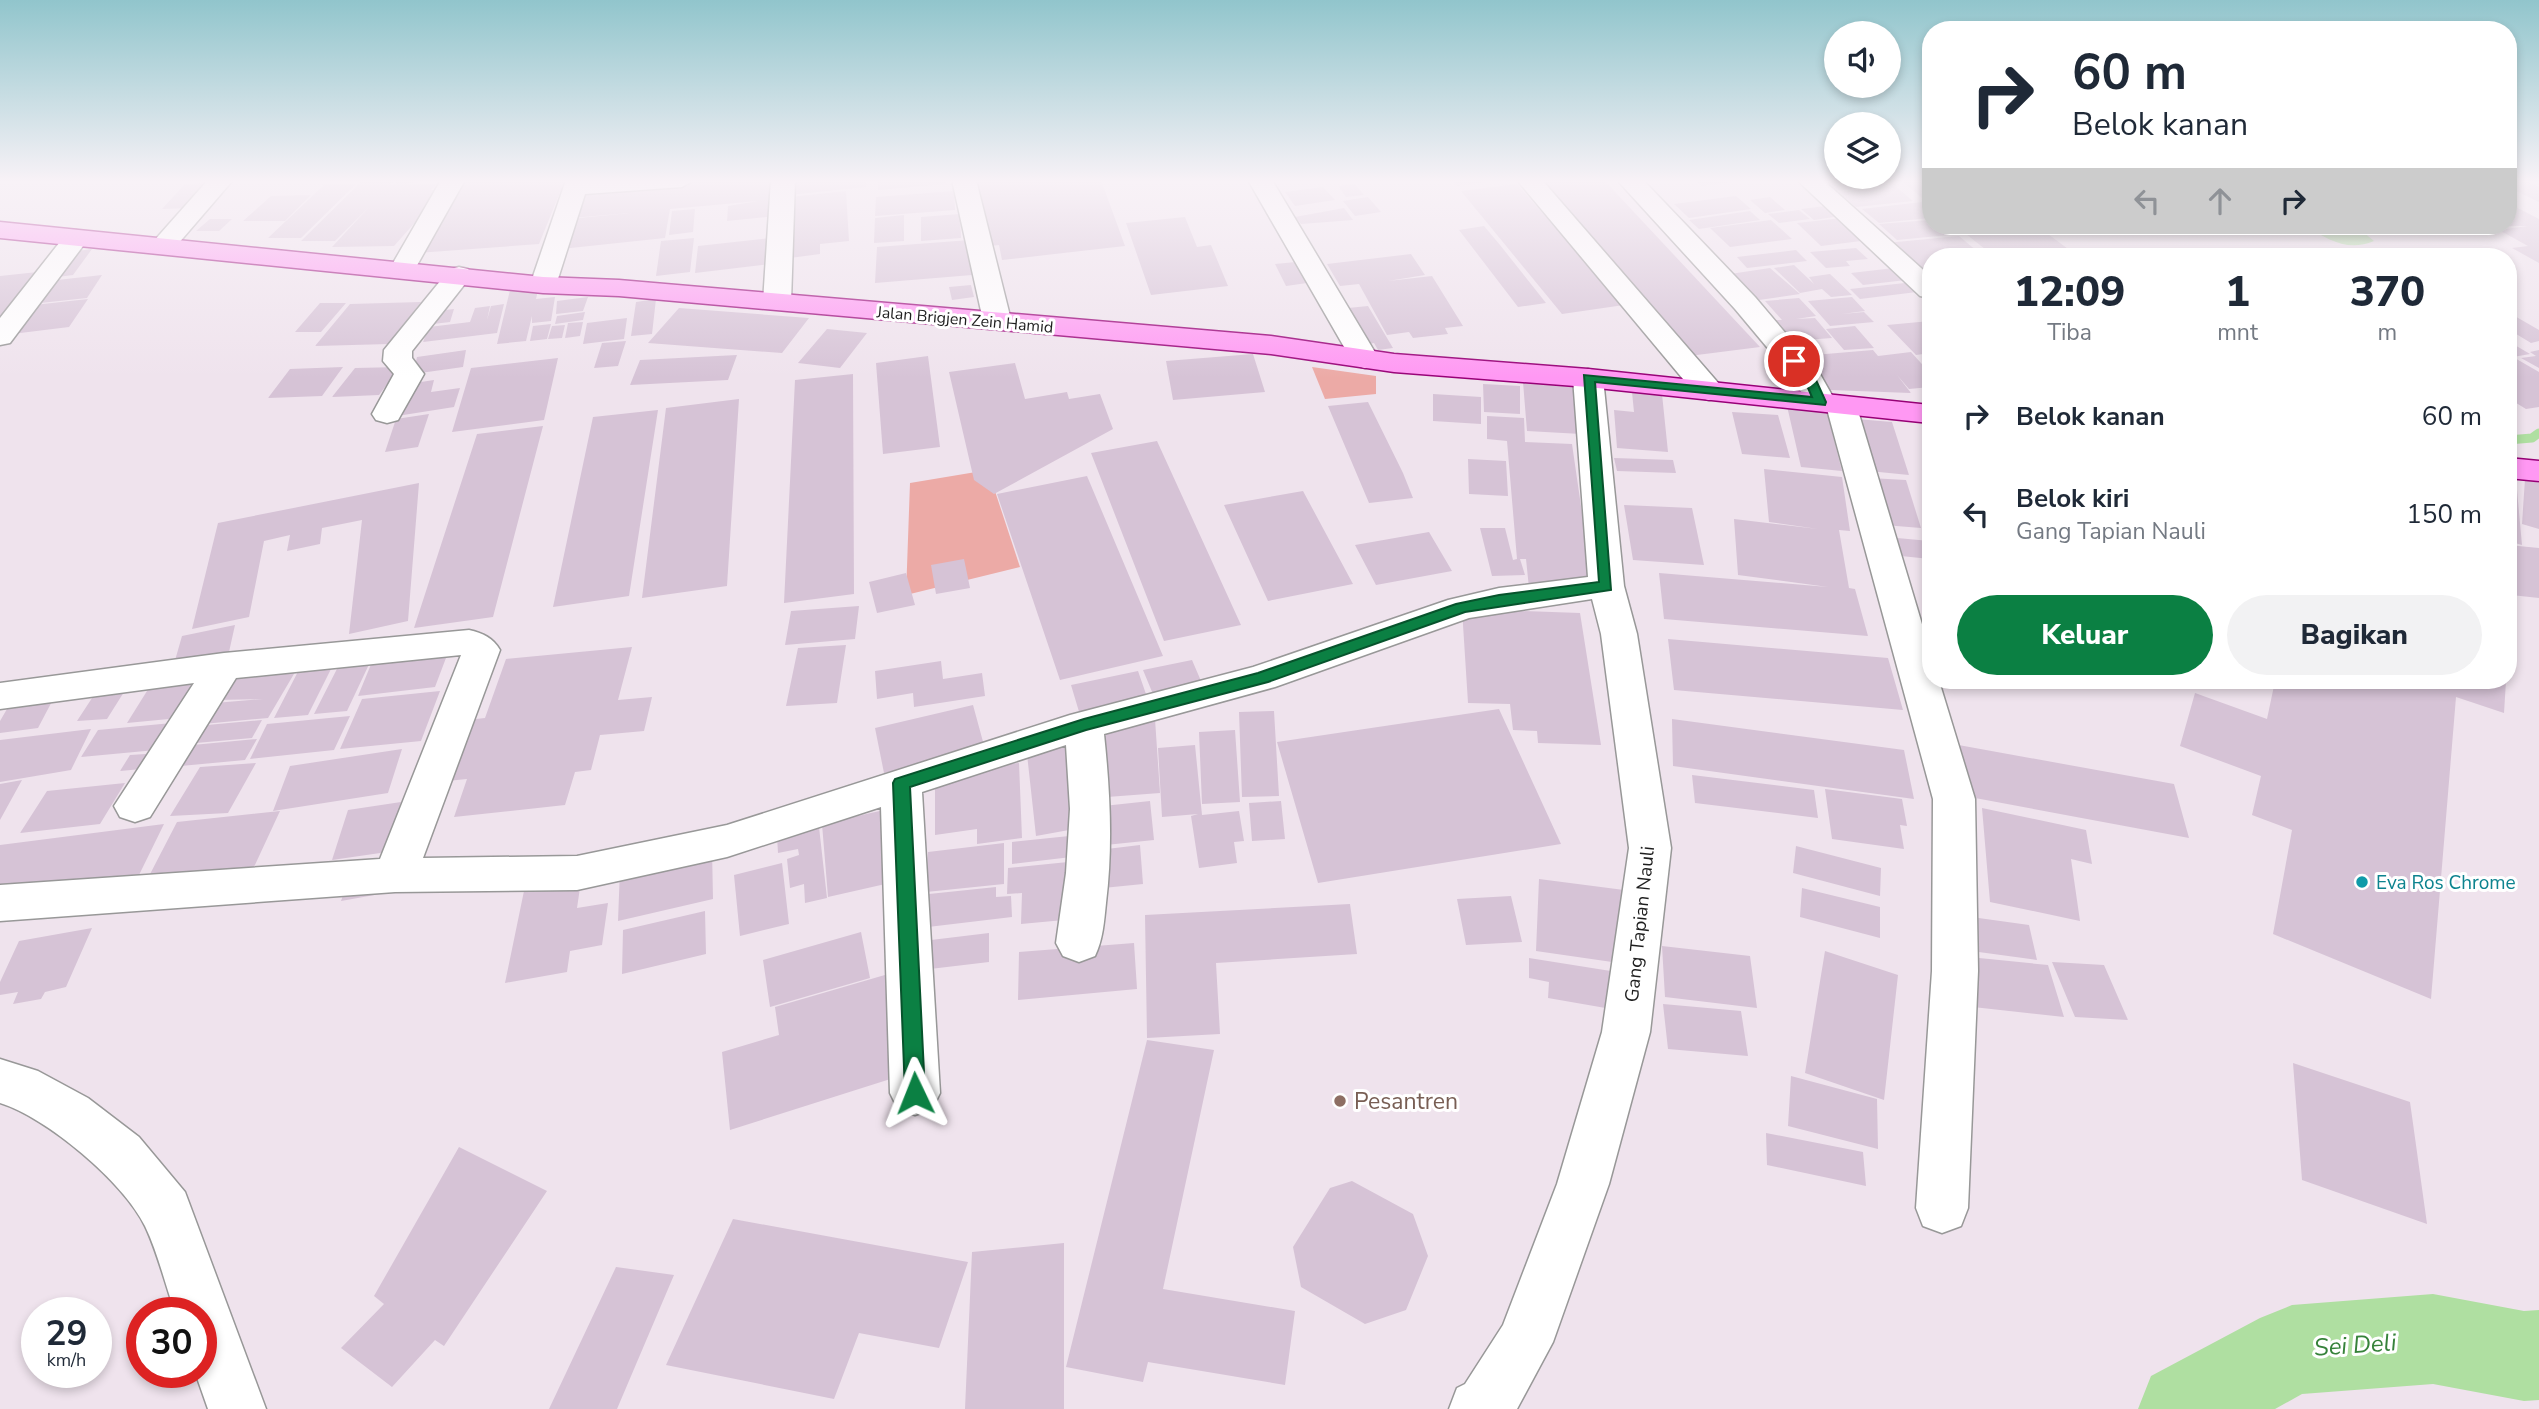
<!DOCTYPE html>
<html lang="id">
<head>
<meta charset="utf-8">
<style>
	body { margin:0; font-family:"Nunito Sans",sans-serif; background:#f2f2f3; color:#1f2937; height:100vh; display:flex; flex-direction:column; font-size:26px; white-space:nowrap }
	* { box-sizing:border-box; margin:0 }
	p { font-size:23px; color:#747a83 }
	.icon { flex:none; width:38px; height:38px; fill:none; stroke:currentColor; stroke-width:2; stroke-linecap:round; stroke-linejoin:round }
	.map { position:relative; flex:1; overflow:hidden }
	.side { position:absolute; left:1922px; top:248px; width:595px; height:441px; display:flex; flex-direction:column; background:#fff; border-radius:28px; box-shadow:0 4px 10px #0003 }
	.side>* { flex:none }
	.banner { position:absolute; left:1922px; top:21px; width:595px; height:214px; border-radius:28px; box-shadow:0 4px 10px #0003; background:#fff; color:#1f2937; overflow:hidden }
	.fabs { position:absolute; left:1824px; top:21px; display:grid; gap:14px }
	.fabs a { display:grid; place-items:center; width:77px; height:77px; border-radius:50%; background:#fff; box-shadow:0 4px 10px #0003; font-size:35px }
	.speed { position:absolute; left:21px; top:1297px; display:flex; gap:14px; font-size:35px; font-weight:700; text-align:center }
	.speed>* { display:grid; place-content:center; width:91px; height:91px; border-radius:50%; background:#fff; box-shadow:0 4px 10px #0003; line-height:1 }
	.speed small { font-size:18px; font-weight:400 }
	.speed .limit { border:10px solid #d22; background:#fff; color:#111 }
	.pin { position:absolute; display:grid; place-items:center; width:60px; height:60px; color:#fff; margin:-30px; border:4px solid #fff; border-radius:50%; box-shadow:0 2px 7px #0007 }
	.me { position:absolute; width:77px; margin:-38px; rotate:358deg; stroke-linejoin:round; filter:drop-shadow(0 0 5px #0008) }
	.turn { display:flex; align-items:center; gap:24px; height:147px; padding:0 35px; font-size:32px }
	.turn .icon { width:91px; height:91px; stroke-width:2.5 }
	.turn b { display:block; font-size:49px; line-height:60px }
	.lanes { display:flex; align-items:center; height:66px; padding:0 35px; background:#0003; justify-content:center; gap:35px; direction:ltr }
	.lanes .off { opacity:.35 }
	.eta { display:flex; justify-content:space-evenly; align-items:center; height:119px; text-align:center }
	.eta b { font-size:42px; font-weight:800; line-height:49px }
	.cta { display:flex; gap:14px; margin-top:auto; padding:14px 35px }
	.cta a { flex:1; height:80px; border-radius:42px; background:#0b8043; color:#fff; font-size:28px; font-weight:800; line-height:80px; text-align:center }
	.cta a+a { background:#f2f2f3; color:#1f2937 }
	ul { padding:0; list-style:none }
	li { display:flex; align-items:center; gap:21px; height:98px; padding:0 35px }
	li div { flex:1 }
	li b { display:block; font-size:26px }
	li em { font-style:normal }
	.map>svg:first-child { display:block }
	.grass { fill:#ecaaa6 }
	.water { fill:#afdfa1 }
	.lines { fill:none; stroke-linecap:round; stroke-linejoin:round }
	.stream { stroke:#afdfa1; stroke-width:9 }
	.river { fill:#afdfa1; fill-rule:evenodd }
	.building { fill:#d6c3d6 }
	.street-casing { stroke:#989898; stroke-width:3 }
	.primary-casing { stroke:#970076; stroke-width:3 }
	.street { fill:#fff; fill-rule:evenodd }
	.primary { fill:#ff98f3; fill-rule:evenodd }
	.route { fill:#0b8043; stroke:#07532c; stroke-width:2 }
	.culture-dot { fill:#0f9aa8; stroke:#fff; stroke-width:2.5 }
	.education-dot { fill:#8d6e63; stroke:#fff; stroke-width:2.5 }
	.labels { text-anchor:middle; stroke-width:6; stroke-linejoin:round; paint-order:stroke }
	.far-street-label { font-size:16px; fill:#1e1e1e; stroke:#fff }
	.culture-label { font-size:19px; fill:#0d838f; stroke:#fff; text-anchor:start }
	.street-label { font-size:19px; fill:#1e1e1e; stroke:#fff }
	.near-education-label { font-size:23px; fill:#785e54; stroke:#fff; text-anchor:start }
	.near-water-label { font-size:24px; font-style:italic; fill:#36823a; stroke:#fff }
</style>
</head>
<body>
<div class="map">
<svg width="2539" height="1409" viewBox="0 0 2539 1409">
	<rect width="100%" height="100%" fill="#efe3ed"/>
	<path class="grass" d="M1312,367l64,9v18l-51,5z
		M988,470l32,97 -114,28 4,-112z"/>
	<path class="water" d="M2306,226h50l18,15c-26,11 -46,-1 -68,-15z"/>
	<g class="lines">
		<path class="stream" d="M2508,440l24,-2 7,-5"/>
		<path class="river" d="M2433,1294l91,17 15,-1v90l-15,1 -91,-17 -131,10 -27,15h-137l13,-33 109,-58 32,-13z"/>
	</g>
	<path class="building" d="M363,180h32l-5,5h5l3,-5h30l-26,5 34,-1 -5,6h13l-50,56 -62,1 38,-41 -35,35h-34z
		M456,180h109l-26,64 -122,9z
		M692,180h85l-1,36 -49,5 1,-15 30,-5 -88,8 -5,29 -104,11 8,-30 61,-6 -58,5 9,-28z
		M866,180v7l-77,8v-14z
		M878,180h67l1,4 -68,6z
		M968,180h133l24,66 -123,14 -3,-15 -17,2z
		M1452,180h34v2l-29,4z
		M1538,180h66l156,167 -71,9z
		M1695,180h33l3,2 -29,4z
		M1825,180h41l8,6 -37,5z
		M1901,180h29v25z
		M2508,180h16l15,7v15l-31,-15z
		M212,182l-23,26 -27,1 23,-25z
		M325,184h31l-55,54h-33z
		M1355,184l9,11 -18,2 -8,-11z
		M1517,184l107,121 -62,9 -101,-123z
		M1895,186l18,15 -57,6 -18,-15z
		M1323,187l12,13 -40,6 -10,-14z
		M846,191l3,50 -29,3v10l-30,4v-61z
		M954,191l1,19 -80,6 1,-19z
		M311,195l-26,26h-42l28,-25z
		M1736,196l15,13 -62,9 -15,-14z
		M1368,197l13,15 -26,4 -12,-15z
		M1770,197l15,13 -20,3 -15,-13z
		M1922,202l8,7v9l-51,5 -17,-14z
		M2508,203l31,16v44l-27,-15 16,-2 -29,-16 29,-4h-20z
		M1834,205l13,10 -33,5 -13,-11z
		M1344,208l9,12 -52,4 -6,-7z
		M695,209l-2,23 -24,3 3,-24z
		M1799,210l11,9 -31,4 -11,-9z
		M1750,211l10,9 -61,9 -10,-9z
		M960,214l1,24 -40,3v-24z
		M904,215v26l-30,2 1,-25z
		M1185,217l12,30 14,-2 17,41 -77,9 -25,-72z
		M1842,218l14,13h-6l11,10 -40,5 -24,-23z
		M210,219h22l-13,12h-23z
		M1771,220l21,19 -62,8 -20,-19z
		M1930,220v6h19l10,8 -62,6 -18,-16z
		M1484,226l16,19 46,58 -28,4 -59,-77z
		M1956,226h81l42,31h-84z
		M2359,226h34l10,5 -29,3z
		M1959,236l25,21h-54v27l-44,-41z
		M694,238l-4,34 -34,4 5,-35z
		M770,238v26l-75,9 3,-27z
		M970,240l2,35 -97,8 2,-36z
		M1856,248l12,11 -22,2 4,5 -24,2 -16,-16z
		M92,249l-19,26 -23,3 20,-26z
		M1796,250l11,11 -60,7 -10,-11z
		M2412,250l13,7h-57v-1z
		M1411,254l14,21 -37,6 44,-5 31,50 -18,2 3,6 -35,4 -4,-6 -22,3 -28,-51 -19,2 -13,-22z
		M1296,262l11,21 -21,3 -11,-22z
		M1794,265l20,19 -5,-7 21,-3 22,21 -21,2 -9,-8 -22,4 -26,-25z
		M1770,268l30,26 -41,6 -29,-26z
		M1894,268l12,12 -43,5 -12,-12z
		M47,271l-47,60v-55z
		M102,275l-15,23 -56,6 17,-23z
		M1914,282l11,9 -65,8 -10,-10z
		M971,285l3,12 -22,3 -3,-13z
		M539,286l-3,13 19,-2 -4,24 -19,2v-7l-6,25 -29,3 13,-54z
		M588,297l-5,14 -27,3 1,-13z
		M1852,297l13,14 -23,3 22,-2 10,10 -44,4 -22,-25z
		M1799,298l17,18 -20,3 19,-1 17,20 -41,3 -16,-21h7l-17,-19z
		M88,299l-19,28 -65,8 21,-29z
		M656,299l-4,35 -21,2 5,-34z
		M421,302l-32,42 -74,2 35,-42z
		M320,303h26l-25,29h-26z
		M504,304l-7,29 -74,9 6,-15 41,-5 5,-14 15,-2 -3,14 4,-14z
		M1368,306l25,42 -15,2 -4,-7 -6,1 -20,-36z
		M679,308l130,10 -27,35 -134,-10z
		M454,309l-4,13 -17,2 4,-13z
		M585,312l-2,8 -28,4 2,-8z
		M2513,315l26,15v11l-8,2 -23,-14v-13z
		M627,318l-3,21 -41,5 4,-21z
		M1930,321v32l-14,2 -29,-30z
		M583,322l-3,14 -15,2 3,-15z
		M551,324l-4,15 -17,2 3,-15z
		M565,325l-3,13 -14,1 4,-13z
		M1855,326l19,22 -30,2 -18,-21z
		M827,329l40,4 -27,35 -42,-5z
		M626,341l-8,25 -24,2 8,-25z
		M2508,341l22,13 -17,3 26,15v35l-13,2 -18,-11z
		M466,350l-3,17 -50,7 4,-17z
		M1873,350l5,6 33,-4 19,21v14l-21,2 -12,-14 14,18 -81,-3 -28,-34z
		M2539,350v18l-18,-10 15,-2 -6,-4z
		M1253,354l12,38 -92,8 -7,-39z
		M737,355l-9,25 -98,5 10,-25z
		M928,356l12,91 -57,7 -7,-91z
		M558,358l-14,62 -92,12 19,-64z
		M1015,363l10,36 42,-7 2,7 31,-5 13,35 -119,65 -20,-14 -25,-108z
		M343,367l-21,29 -54,2 22,-29z
		M400,367l-21,28 -47,2 23,-29z
		M853,374l1,220 -70,9 11,-223z
		M434,380l-3,12 29,-4 -6,19 -57,9 11,-32z
		M1523,382l51,2 7,50 -54,-3z
		M1483,384l37,2v28l-36,-2z
		M1632,392l30,2 6,58 -51,-4 -3,-38 20,2z
		M1433,394l48,3v27l-48,-3z
		M739,399l-12,187 -85,12 24,-190z
		M1368,402l35,71 10,25 -44,5 -41,-97z
		M1787,406l39,3 16,62 -41,-4z
		M658,410l-29,186 -76,11 40,-190z
		M1732,412l46,3 12,43 -48,-4z
		M429,414l-11,33 -33,5 11,-33z
		M1487,416l37,2 1,24 47,2 19,131 -62,13 -3,-29h-6l5,16 -33,1 -12,-48h25l8,32 4,-1 -10,-118 -20,-2z
		M1845,418l47,4 17,53 -50,-5z
		M543,426l-50,191 -79,11 63,-194z
		M1157,441l84,184 -77,16 -73,-188z
		M1614,458l59,2 3,13 -59,-2z
		M1468,459l38,2 2,35 -39,-2z
		M1764,469l78,8 8,54 -11,-1 10,58 6,1 13,47 -204,-17 -5,-46 169,14 -90,-12 -4,-56 84,10 -49,-7z
		M1087,476l76,180 -103,24 -63,-186z
		M1870,478l36,2 15,48 -37,-3z
		M2525,479l14,4v46l-17,-5z
		M419,483l-11,138 -59,13 13,-114 -40,8 -2,16 -33,7 3,-16 -26,6 -15,76 -57,12 26,-106z
		M2508,488l9,2 5,55 -14,-4z
		M1303,491l50,93 -85,17 -44,-96z
		M1624,505l68,3 12,57 -71,-5z
		M1429,532l23,39 -76,14 -21,-40z
		M1897,538l33,3v18l-29,-3z
		M2508,545l31,3v50l-28,-3 -3,-5z
		M964,559l6,29 -34,6 -5,-29z
		M906,573l9,32 -38,8 -8,-31z
		M859,606l-4,33 -70,6 6,-34z
		M1462,609l118,4 21,132 -63,-2 -1,-12 -24,-1 -3,-26 -42,-1z
		M235,625l-6,27 -55,12 8,-28z
		M1668,639l220,19 15,52 -229,-20z
		M846,645l-9,58 -51,3 12,-58z
		M632,647l-14,53 34,-3 -8,34 -44,4 -9,35 -16,2 -10,33 -111,12 13,-38 -20,2 11,-60 27,-3 21,-59z
		M449,650l-14,37 -77,9 16,-39z
		M338,655l-30,60 -34,3 31,-60z
		M372,658l-25,53 -33,3 27,-53z
		M1192,660l12,28 -49,11 -12,-29z
		M941,661l2,18 39,-6 3,23 -71,11 -1,-14 -36,6 -2,-28z
		M301,662l-33,56 -65,6 12,-21 48,-4 -49,1 25,-35z
		M207,670l-28,48 -52,5 30,-48z
		M1138,671l10,29 -68,15 -9,-30z
		M2275,681h231l-2,32 -48,-16 -25,302 -158,-65 19,-104 -40,-15 9,-39 -81,-30 15,-53 72,26z
		M58,690l-20,38 -38,5v-12l14,-24z
		M440,691l-19,50 -81,8 22,-50z
		M124,692l-17,27 -30,2 17,-26z
		M973,705l12,44 -101,24 -9,-45z
		M1499,709l62,135 -243,39 -41,-141z
		M1274,711l5,85 -37,1 -3,-85z
		M350,716l-16,34 -84,9 17,-35z
		M1155,719l5,74 -66,5 -2,-74z
		M1672,719l232,31 10,49 -241,-33z
		M262,720l-10,18 -56,5 11,-18z
		M172,723l-16,27 -75,7 17,-27z
		M91,729l-20,41 -71,12v-42z
		M1235,730l5,72 -38,2 -3,-72z
		M1075,738l5,90 -44,8 -10,-91z
		M257,739l-12,21 -75,7 12,-21z
		M1953,744l221,40 15,54 -230,-43z
		M1195,745l7,70 37,-4 5,30 -10,1 3,21 -38,5 -8,-52 7,-2 -36,3 -4,-69z
		M402,749l-14,44 -115,18 17,-45z
		M161,753l-9,15 -32,3 10,-16z
		M256,763l-28,50 -58,3 30,-49z
		M1019,763l3,75 -45,6v-15l-42,6v-62z
		M1692,775l122,15 4,28 -123,-15z
		M22,780l-22,40v-36z
		M125,783l-25,41 -80,9 27,-42z
		M1825,789l77,10 5,27 -7,-1 4,24 -72,-10z
		M1150,801l4,39 -58,6 -2,-39z
		M1281,801l4,38 -33,2 -3,-38z
		M401,802l-14,50 -55,8 16,-50z
		M893,808l10,72 -75,17 -6,-73z
		M1982,808l104,22 6,34 -21,-5 9,62 -90,-19z
		M280,811l-26,56 -106,11 29,-56z
		M164,824l-25,51 -139,17v-47z
		M819,827l8,71 -22,5 -1,-19 -14,4 -3,-29 12,-4 -1,-6 -20,4 -1,-17z
		M1079,835l1,21 -68,8v-22z
		M1004,843v41l-78,8 2,-40z
		M1140,845l3,39 -50,5 -3,-38z
		M1796,846l85,22 -1,28 -87,-23z
		M712,849l1,50 -95,22 2,-52z
		M1078,861l-14,59 -43,4 1,-31 -15,1 1,-26z
		M782,863l7,61 -49,12 -6,-61z
		M1539,879l85,11 2,74 -90,-13z
		M383,881l-3,13 -39,7 5,-14z
		M581,881l-4,27 31,-5 -6,42 -32,6 -3,21 -62,11 19,-92z
		M996,887v10l15,-1 1,21 -84,10 1,-33z
		M1802,888l78,19v31l-80,-21z
		M1511,896l11,46 -56,3 -9,-46z
		M1350,904l7,50 -141,9 4,71 -73,4 -2,-123z
		M705,911l1,43 -84,20 1,-44z
		M1957,915l72,10 8,35 -73,-10z
		M92,928l-26,59 -21,5 -4,7 -28,5 5,-12 -18,3v-13l19,-41z
		M861,932l9,46 -100,29 -7,-47z
		M989,933v29l-59,7 1,-29z
		M1134,943l3,46 -119,11 1,-48z
		M1662,946l88,10 7,52 -92,-11z
		M1825,951l73,24 -14,125 -79,-27z
		M1959,956l89,9 16,52 -91,-10z
		M1529,958l88,14v38l-69,-12 1,-16 -20,-4z
		M2052,962l52,3 24,55 -53,-3z
		M902,970l5,26 -20,6 16,73 -173,55 -8,-78 57,-17 -4,-28z
		M1663,1004l78,7 7,45 -80,-7z
		M1147,1040l67,10 -51,239 132,22 -10,74 -137,-23 -5,20 -77,-15z
		M2293,1063l117,39 17,122 -125,-44z
		M1791,1076l86,23 1,50 -90,-23z
		M1766,1133l97,19 3,34 -99,-21z
		M459,1147l88,44 -103,155 -9,-6 -43,47 -51,-39 43,-44 -10,-8z
		M1352,1181l61,33 15,42 -22,54 -41,14 -64,-37 -8,-40 37,-59z
		M733,1219l235,43 -29,86 -80,-15 -25,66 -168,-34z
		M1064,1243v166h-99l7,-157z
		M616,1267l58,8 -57,134h-68z"/>
	<g class="lines">
		<defs>
			<path id="street" d="M208,180h25l-62,72h-18l-4,-5 4,-5z
				M441,180h24l-54,96h-18l-4,-6z
				M566,180h128l-12,7 -97,7 -29,91 -4,6h-18l-4,-6z
				M771,180h24l-4,122 -4,6h-20l-4,-6z
				M952,180h24l35,140 -4,6h-20l-4,-6z
				M1248,180h24l107,179 -4,6 -10,3 -10,-3 -4,-6z
				M1517,180h25l178,205 4,6 -4,6 -11,3 -11,-3z
				M1617,180h26l112,117 65,77 13,23 19,1 4,6 74,247v30h9l36,118 3,172 -10,237 -7,18 -19,7 -19,-7 -7,-18 16,-237 1,-172 -106,-390 -18,-1 -13,-26 -61,-73z
				M1797,180h26l107,96v22l-10,-2z
				M76,230l9,3 4,5 -79,105 -10,2v-27l67,-85z
				M459,267l9,2 4,6 -60,76v7l12,16 -26,46 -11,3 -11,-3 -4,-6 22,-40 -11,-13 1,-11 66,-81z
				M1588,369l10,3 5,6 21,208 13,48 34,214 -21,184 -41,152 -56,158 -36,67h-68l8,-21 8,-4 38,-59 54,-141 45,-152 27,-184 -28,-214 -9,-35 -123,19 -194,69 -171,47c6,57 9,112 2,169 -2,19 -3,36 -11,53l-16,6 -16,-6 -7,-13 10,-70 4,-64 -4,-64 -144,47 18,301 -8,16 -17,6 -17,-6 -8,-16 -9,-286 -154,50 -150,33 -182,2 -395,29v-36l380,-26 81,-204 -225,23 -86,139 -15,5 -15,-5 -6,-11 80,-123 -194,26v-26l224,-30 245,-23c14,3 24,8 31,20l-77,208 154,-2 150,-31 343,-110 183,-48 195,-67 51,-12 89,-11 -15,-199 5,-6z
				M0,1059l38,12 50,27 51,39 46,55 81,217h-58l-13,-37h6v-60h-26c-10,-28 -17,-59 -30,-86 -21,-44 -99,-109 -145,-123z"/>
			<path id="primary" d="M0,222l543,55 76,3 652,56 123,18 194,15 342,36v18l-342,-36 -194,-15 -123,-18 -652,-58 -76,-3 -543,-55z
				M2508,458l31,3v20l-31,-3z"/>
		</defs>
		<use href="#street" class="street-casing"/>
		<use href="#primary" class="primary-casing"/>
		<use href="#street" class="street"/>
		<use href="#primary" class="primary"/>
	</g>
	<linearGradient id="sky" x2="0" y2="1"><stop stop-color="#91c5cc"/><stop offset="0.48" stop-color="#f8f2f7"/><stop offset="1" stop-color="#f8f2f7" stop-opacity="0"/></linearGradient>
	<rect width="2539" height="378" fill="url(#sky)"/>
	<path class="route" d="M1790,358h8l18,22 10,22 -1,3 -230,-23 16,208 -146,22 -197,70 -182,48 -176,57 15,306 -3,6 -7,3 -7,-3 -3,-6 -12,-310 2,-4 189,-60 174,-46 198,-69 43,-9 100,-13 -15,-207 228,22 -7,-16 -17,-20z"/>
	<circle class="culture-dot" cx="2362" cy="882" r="7"/>
	<circle class="education-dot" cx="1340" cy="1101" r="7"/>
	<g class="labels">
		<g class="far-street-label">
			<text transform="translate(965 319) rotate(5)" y="6">Jalan Brigjen Zein Hamid</text>
		</g>
		<g class="culture-label">
			<text x="2376" y="889">Eva Ros Chrome</text>
		</g>
		<g class="street-label">
			<text transform="translate(1639 924) rotate(-84)" y="7">Gang Tapian Nauli</text>
		</g>
		<g class="near-education-label">
			<text x="1354" y="1109">Pesantren</text>
		</g>
		<g class="near-water-label">
			<text transform="translate(2355 1345) rotate(-4)" y="8">Sei Deli</text>
		</g>
	</g>
</svg>
<div class="fabs">
<a><svg class="icon" aria-label="sound" viewBox="0 0 24 24"><path d="M4 9h4l5-4v14l-5-4H4zM17 9q2 3 0 6"/></svg></a>
<a><svg class="icon" aria-label="layers" viewBox="0 0 24 24"><path d="M12 4l9 5-9 5-9-5zM3 14l9 5 9-5"/></svg></a>
</div>
<div class="speed"><div>29<small>km/h</small></div><div class="limit">30</div></div>
<div class="pin" style="left:1794px;top:361px;background:#d93025"><svg class="icon" aria-label="arrive" viewBox="0 0 24 24"><path d="M6 21V4h12l-3 4 3 4H6"/></svg></div>
<svg class="me" style="left:915px;top:1093px" viewBox="-20 -20 40 40"><path d="M0-17L14 15 0 8-14 15z" fill="#0b8043" stroke="#fff" stroke-width="4"/></svg>
<div class="banner">
<div class="turn"><svg class="icon" aria-label="right" viewBox="0 0 24 24"><path d="M7 20v-9h11M14 6l5 5-5 5"/></svg><div><b>60 m</b>Belok kanan</div></div>
<div class="lanes"><svg class="icon off" aria-label="left" viewBox="0 0 24 24"><path d="M17 20v-9H6M10 6l-5 5 5 5"/></svg><svg class="icon off" aria-label="ahead" viewBox="0 0 24 24"><path d="M12 20V5M6 11l6-6 6 6"/></svg><svg class="icon" aria-label="right" viewBox="0 0 24 24"><path d="M7 20v-9h11M14 6l5 5-5 5"/></svg></div>
</div>
<section class="side">
<div class="eta">
<div><b>12:09</b><p>Tiba</p></div>
<div><b>1</b><p>mnt</p></div>
<div><b>370</b><p>m</p></div>
</div>
<ul>
<li><svg class="icon" aria-label="right" viewBox="0 0 24 24"><path d="M7 20v-9h11M14 6l5 5-5 5"/></svg><div><b>Belok kanan</b></div><em>60 m</em></li>
<li><svg class="icon" aria-label="left" viewBox="0 0 24 24"><path d="M17 20v-9H6M10 6l-5 5 5 5"/></svg><div><b>Belok kiri</b><p>Gang Tapian Nauli</p></div><em>150 m</em></li>
</ul>
<div class="cta"><a>Keluar</a><a>Bagikan</a></div>
</section>
</div>
</body>
</html>
